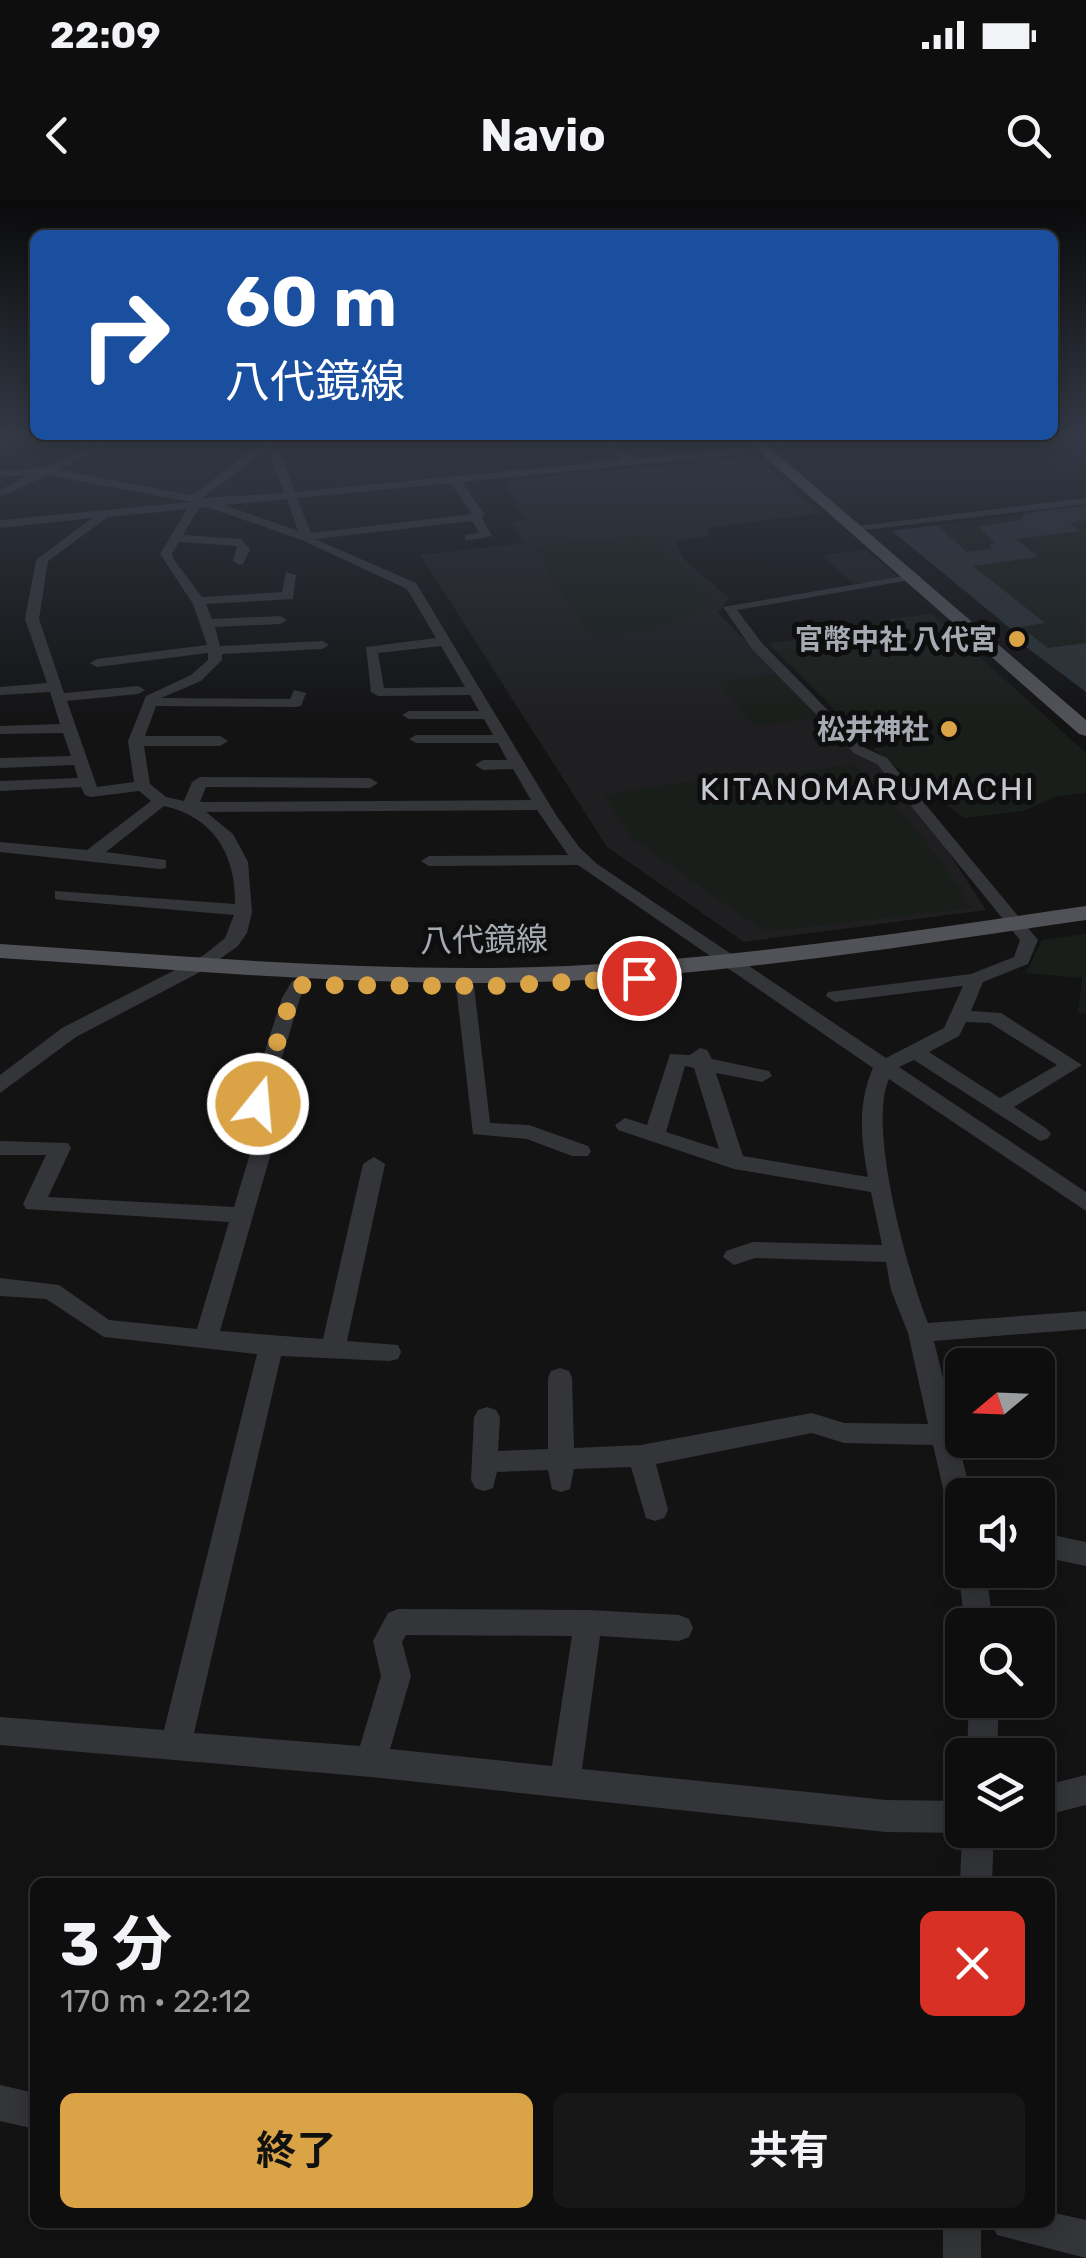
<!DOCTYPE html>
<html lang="ja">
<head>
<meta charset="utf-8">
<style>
	body { margin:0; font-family:Rubik,"Noto Sans JP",sans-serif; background:#171718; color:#f1f3f6; height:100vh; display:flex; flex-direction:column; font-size:38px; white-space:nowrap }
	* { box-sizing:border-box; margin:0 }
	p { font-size:32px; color:#9b9c9e }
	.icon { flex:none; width:55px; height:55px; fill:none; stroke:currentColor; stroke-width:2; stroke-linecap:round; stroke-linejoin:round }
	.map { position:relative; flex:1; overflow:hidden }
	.panel { position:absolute; left:30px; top:1678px; width:1025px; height:350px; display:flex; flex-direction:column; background:#0e0e0f; border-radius:15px; box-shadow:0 5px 25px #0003,0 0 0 2px #2e2e2f }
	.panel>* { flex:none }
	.banner { position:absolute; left:30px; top:30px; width:1028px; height:210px; border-radius:15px; box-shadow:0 5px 25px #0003,0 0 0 2px #2e2e2f; background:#1a4fa0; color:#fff; overflow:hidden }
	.needle { width:65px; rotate:251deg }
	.buttons { position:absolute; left:945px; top:1148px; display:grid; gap:20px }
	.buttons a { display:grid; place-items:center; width:110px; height:110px; border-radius:15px; background:#0e0e0f; box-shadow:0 5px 25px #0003,0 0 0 2px #2e2e2f; font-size:50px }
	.pin { position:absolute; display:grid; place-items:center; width:85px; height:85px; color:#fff; margin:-42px; border:5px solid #fff; border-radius:50%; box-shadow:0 2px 10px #0007 }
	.me { position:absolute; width:110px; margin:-55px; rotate:17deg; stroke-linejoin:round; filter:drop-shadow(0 0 8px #0008) }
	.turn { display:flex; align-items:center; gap:35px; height:210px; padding:0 30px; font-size:45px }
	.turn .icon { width:130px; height:130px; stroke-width:2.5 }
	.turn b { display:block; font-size:70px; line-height:85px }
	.round { display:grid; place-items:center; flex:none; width:105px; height:105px; border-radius:15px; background:#171718 }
	.summary { display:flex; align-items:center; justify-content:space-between; height:170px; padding:0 30px }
	h1 { font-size:60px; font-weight:700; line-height:75px }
	.button { display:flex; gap:20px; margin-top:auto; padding:20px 30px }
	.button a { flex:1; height:115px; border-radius:15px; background:#daa346; color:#111; font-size:40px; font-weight:700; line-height:115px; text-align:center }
	.button a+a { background:#171718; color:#f1f3f6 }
	.status { display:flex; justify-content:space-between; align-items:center; height:70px; padding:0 50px; background:#0e0e0f; direction:ltr }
	.status svg { height:28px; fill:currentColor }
	header { display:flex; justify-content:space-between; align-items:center; height:130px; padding:0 30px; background:#0e0e0f; font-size:45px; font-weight:700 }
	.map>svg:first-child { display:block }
	.built { fill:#1f1f21 }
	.green { fill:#1a1e1a }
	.water { fill:#2b3236 }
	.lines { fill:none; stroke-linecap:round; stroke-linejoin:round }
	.minor { fill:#343539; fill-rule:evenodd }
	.major { fill:#515257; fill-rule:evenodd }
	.route { stroke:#daa346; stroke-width:18; stroke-dasharray:0 32.4 }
	.poi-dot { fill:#daa346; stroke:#0e0e0f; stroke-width:4 }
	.labels { text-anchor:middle; stroke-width:10; stroke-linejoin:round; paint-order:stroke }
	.far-poi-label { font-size:28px; font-weight:bold; fill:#a6abb3; stroke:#0e0e0f; text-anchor:end }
	.far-quarter-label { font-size:32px; letter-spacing:2.5px; fill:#c7c9d0; stroke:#0e0e0f }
	.street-label { font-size:32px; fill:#a6abb3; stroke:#0e0e0f }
</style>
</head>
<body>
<div class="status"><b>22:09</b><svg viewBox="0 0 49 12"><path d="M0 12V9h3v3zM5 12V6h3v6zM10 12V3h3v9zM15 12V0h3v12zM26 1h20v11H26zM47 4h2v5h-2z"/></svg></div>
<header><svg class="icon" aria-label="back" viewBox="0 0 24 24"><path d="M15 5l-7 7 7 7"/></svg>Navio<svg class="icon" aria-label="search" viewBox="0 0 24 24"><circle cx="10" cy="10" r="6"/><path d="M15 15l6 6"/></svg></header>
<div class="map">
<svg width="1086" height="2058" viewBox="0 0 1086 2058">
	<rect width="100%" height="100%" fill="#131314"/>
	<path class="built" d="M754,256l66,57 -114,15 4,5 -3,3 -33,5 11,19 44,38 -11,15 147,146 12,2 67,84 42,65 -242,32 -137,-95 -187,-292 105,-12 -15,-20 15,-4 -21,-38z
		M866,350l34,28 -46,6 -33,-29z"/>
	<path class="green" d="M1086,306v186l-194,-161z
		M652,334l63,67c-27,25 -91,36 -128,31l-54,-85z
		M932,414l154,139v40l-28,3 -35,15 -59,7 -91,-69 9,-3 -23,-27 -13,2 -78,-78 126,-15 -5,-9z
		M779,474l40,43 -64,9 -37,-44z
		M855,564c46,44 83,88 116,144l-207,24 -132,-94 -29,-43 131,-21 6,6z
		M1086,734v80l-8,-1 4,-35 -56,-5 16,-33z"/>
	<path class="water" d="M1086,305v15l-17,3 12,8 -65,8 22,18 -65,9 72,57 -24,4 27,21 38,-5v49l-68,-51 3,-4 -129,-106 44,-6 31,27 25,-3 -3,-4 6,-2 -17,-17 43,-6 4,-7z"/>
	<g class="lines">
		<path class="minor" d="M63,235h12l17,10 20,-10h13l-67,35 134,25 73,-54 -2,-6h10l22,57 327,-32 -24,-25h11l25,24 221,-24 -112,19 -281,28 23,33 -3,3 10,18 -27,5v-6l14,-2 -7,-12 -157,18 101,44 140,232 23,32 18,17 289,194 58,-30 19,-42 -128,16 -9,-6 2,-4 143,-18 43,-17 6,-17 -143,-176 -22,-10 -103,-105 -29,-42 193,-33 6,4 -185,32 25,33 103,105 22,10 151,182 -10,24 -45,18 -12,29 30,2 81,52 -68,42 33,22 4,5 -4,5 -7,2 -126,-81 -15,7 187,125v19l-197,-132c-22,48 19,194 39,244l158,-12v18l-152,12 37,154h-9v30l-10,-3 -3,-8 -16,-69 -89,-2 -32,-10 -156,31 12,46 -4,8 -9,3 -9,-3 -15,-51 -57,2 -4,20 -9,3 -9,-3 -4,-19 -51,2 -4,16 -9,3 -9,-3 -4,-8 3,-63 4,-7 9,-3 9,3 4,7 -2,34 50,-2v-71l3,-7 9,-3 9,3 3,7 2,70 67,-3 171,-32 32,10 84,1 -20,-91 -17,-43 -5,-28 -131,-4 -21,7 -11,-8 3,-6 27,-9 129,3 -11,-53 -137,-23 -116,-39 -3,-5 10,-7 22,7 23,-71 20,1 10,-7 7,2 5,9 57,12 3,5 -10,6 -46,-9 27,83 125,21c-7,-38 -11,-72 5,-109l-295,-203 -149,1 -8,-5 8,-5 139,-1 -31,-45 -331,2 27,22 15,28 4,50 -5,21 -9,13 -34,24 -128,67 -76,56v-18l62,-47 142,-73 21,-17 9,-23 -173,-15 -6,-1v-8l180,13c1,-49 -21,-87 -71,-98l-58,46 60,8v8l-6,1 -160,-17v-10l87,8 64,-49 -12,-10 -48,6 -6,-2 -4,-8 -81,4v-10l78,-3 -4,-13 -74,3v-10l71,-2 -8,-23 -63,1v-8l60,-2 -10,-32 -50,3v-8l47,-4 -22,-64 11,-59 56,-42 -92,10v-8l191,-18 -143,-27 -48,22v-7l29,-15 -29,2v-6l45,-3 39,-19zM268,249l16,44 -82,5zM451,283l21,31 -161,19 -14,-35zM287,299l11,32 -74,-26zM207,307l95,33 105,49 29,49 -70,9 5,45 7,4 92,-1 9,16h-70l-7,4 7,4h75l9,16h-77l-7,4 7,4h82l9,17h-24l-8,5 8,5 30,-1 18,31 -331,2 6,-15 164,1 8,-5 -8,-5 -170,-1 -8,5 -8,19 -18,-4 -16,-13 -6,-38h76l8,-5 -8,-5h-75l11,-30 140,1 5,-1 5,-13 -12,-3 -4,9 -129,-1 40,-17 21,-21v-6l100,-5 7,-4 -7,-4 -102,5 -5,-19 65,-3 7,-4 -7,-4 -68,3 -6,-15 87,-5 3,-24 -10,-3 -4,20 -80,5 -28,-37 -2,-6 7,-12 58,4 -4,15 6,4 4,-1 7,-15 -9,-10 -58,-4 16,-27zM187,309l-27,45 33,50 14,41 -110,14 -7,4 7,4 111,-14v7l-17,15 -45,21 -18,45 6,41 -37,5 -30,-86 71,-7 7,-4 -7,-4 -74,7 -25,-74 9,-58 60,-44zM441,446l24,41 -81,1 -6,-35zM966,822l24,1 67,42 -57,33 -71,-46 30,-16zM685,866l9,2 25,81 -53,-17z
			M1086,298v6l-230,27 -6,-4z
			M299,779l9,6 -8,13 -31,103 14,10 -63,220 103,8 40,-175 11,-7 11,7 -38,177 51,4 3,7 -3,7 -9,2 -108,-5 -87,377 166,13 21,-70 -8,-35 15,-28 10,-4 190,1 91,5 10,4 4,9 -4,9 -10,4 -79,-5 -18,133 304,31 76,1v29h32l-2,52h-32l2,-49 -76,-1 -515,-55 -371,-32v-28l164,13 93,-376 -153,-17 -58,-38 -46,-3v-18l59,7 50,35 88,9 32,-107 -203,-13 -3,-5 23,-49h-46v-14l68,2 3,5 -23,49 186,10 28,-93 -14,-10 34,-106 10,-17zM406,1435l166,1 -20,130 -162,-17 21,-73 -9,-34z
			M465,780l9,6 16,137 39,2 59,21 3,5 -3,5h-16l-45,-17 -54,-5 -17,-148z
			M1038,1332l48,10v24l-48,-10z
			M962,1361v9h24l7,55h-28l-7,-55z
			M969,1500h30l-2,55h-30z
			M1086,1575v30l-48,12v-30z
			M0,1885l35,8v36l-35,-8z
			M1050,2012l36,8v38l-89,-23 -6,-13h59z
			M943,2022h38v36h-38z"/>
		<path class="major" d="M740,235h15l331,285v16l-7,-2z
			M1086,706v14c-172,25 -345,53 -519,61 -189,8 -379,-11 -567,-23v-14c188,12 378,30 567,22 174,-8 347,-35 519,-60z"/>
	</g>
	<linearGradient id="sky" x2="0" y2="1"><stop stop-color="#0a0a0b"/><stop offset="0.45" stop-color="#333945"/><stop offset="1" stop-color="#333945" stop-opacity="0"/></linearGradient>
	<rect width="1086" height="523" fill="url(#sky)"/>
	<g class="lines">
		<path class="route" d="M258,904l33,-106 8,-13 194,1 146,-8"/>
	</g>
	<g class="poi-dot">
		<circle cx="1017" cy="439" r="10"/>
		<circle cx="949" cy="529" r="10"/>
	</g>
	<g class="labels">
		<g class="far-poi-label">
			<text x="997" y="449">官幣中社 八代宮</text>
			<text x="929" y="539">松井神社</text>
		</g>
		<g class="far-quarter-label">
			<text x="868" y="600">KITANOMARUMACHI</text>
		</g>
		<g class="street-label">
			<text transform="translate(484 740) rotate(-1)" y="11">八代鏡線</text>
		</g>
	</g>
</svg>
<div class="buttons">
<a><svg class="needle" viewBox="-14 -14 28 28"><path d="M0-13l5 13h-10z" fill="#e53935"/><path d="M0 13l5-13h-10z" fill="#9b9c9e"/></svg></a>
<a><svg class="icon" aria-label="sound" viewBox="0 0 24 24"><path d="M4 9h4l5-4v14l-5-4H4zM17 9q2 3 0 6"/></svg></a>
<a><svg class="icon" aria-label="search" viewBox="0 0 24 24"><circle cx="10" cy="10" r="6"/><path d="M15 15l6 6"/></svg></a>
<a><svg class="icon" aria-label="layers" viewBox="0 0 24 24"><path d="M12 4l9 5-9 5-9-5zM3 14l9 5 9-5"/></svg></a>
</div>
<div class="pin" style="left:639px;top:778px;background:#d93025"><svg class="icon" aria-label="arrive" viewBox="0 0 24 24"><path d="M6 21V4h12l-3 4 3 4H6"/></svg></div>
<svg class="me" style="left:258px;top:904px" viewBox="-20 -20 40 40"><circle r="17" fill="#daa346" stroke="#fff" stroke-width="3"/><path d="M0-11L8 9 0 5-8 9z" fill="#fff"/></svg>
<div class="banner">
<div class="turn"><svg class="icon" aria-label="right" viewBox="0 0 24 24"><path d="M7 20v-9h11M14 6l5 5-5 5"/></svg><div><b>60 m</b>八代鏡線</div></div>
</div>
<section class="panel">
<div class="summary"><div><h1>3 分</h1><p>170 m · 22:12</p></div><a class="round" style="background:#d93025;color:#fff"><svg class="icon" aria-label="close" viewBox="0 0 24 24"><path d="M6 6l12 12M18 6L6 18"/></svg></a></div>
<div class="button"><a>終了</a><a>共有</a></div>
</section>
</div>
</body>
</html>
